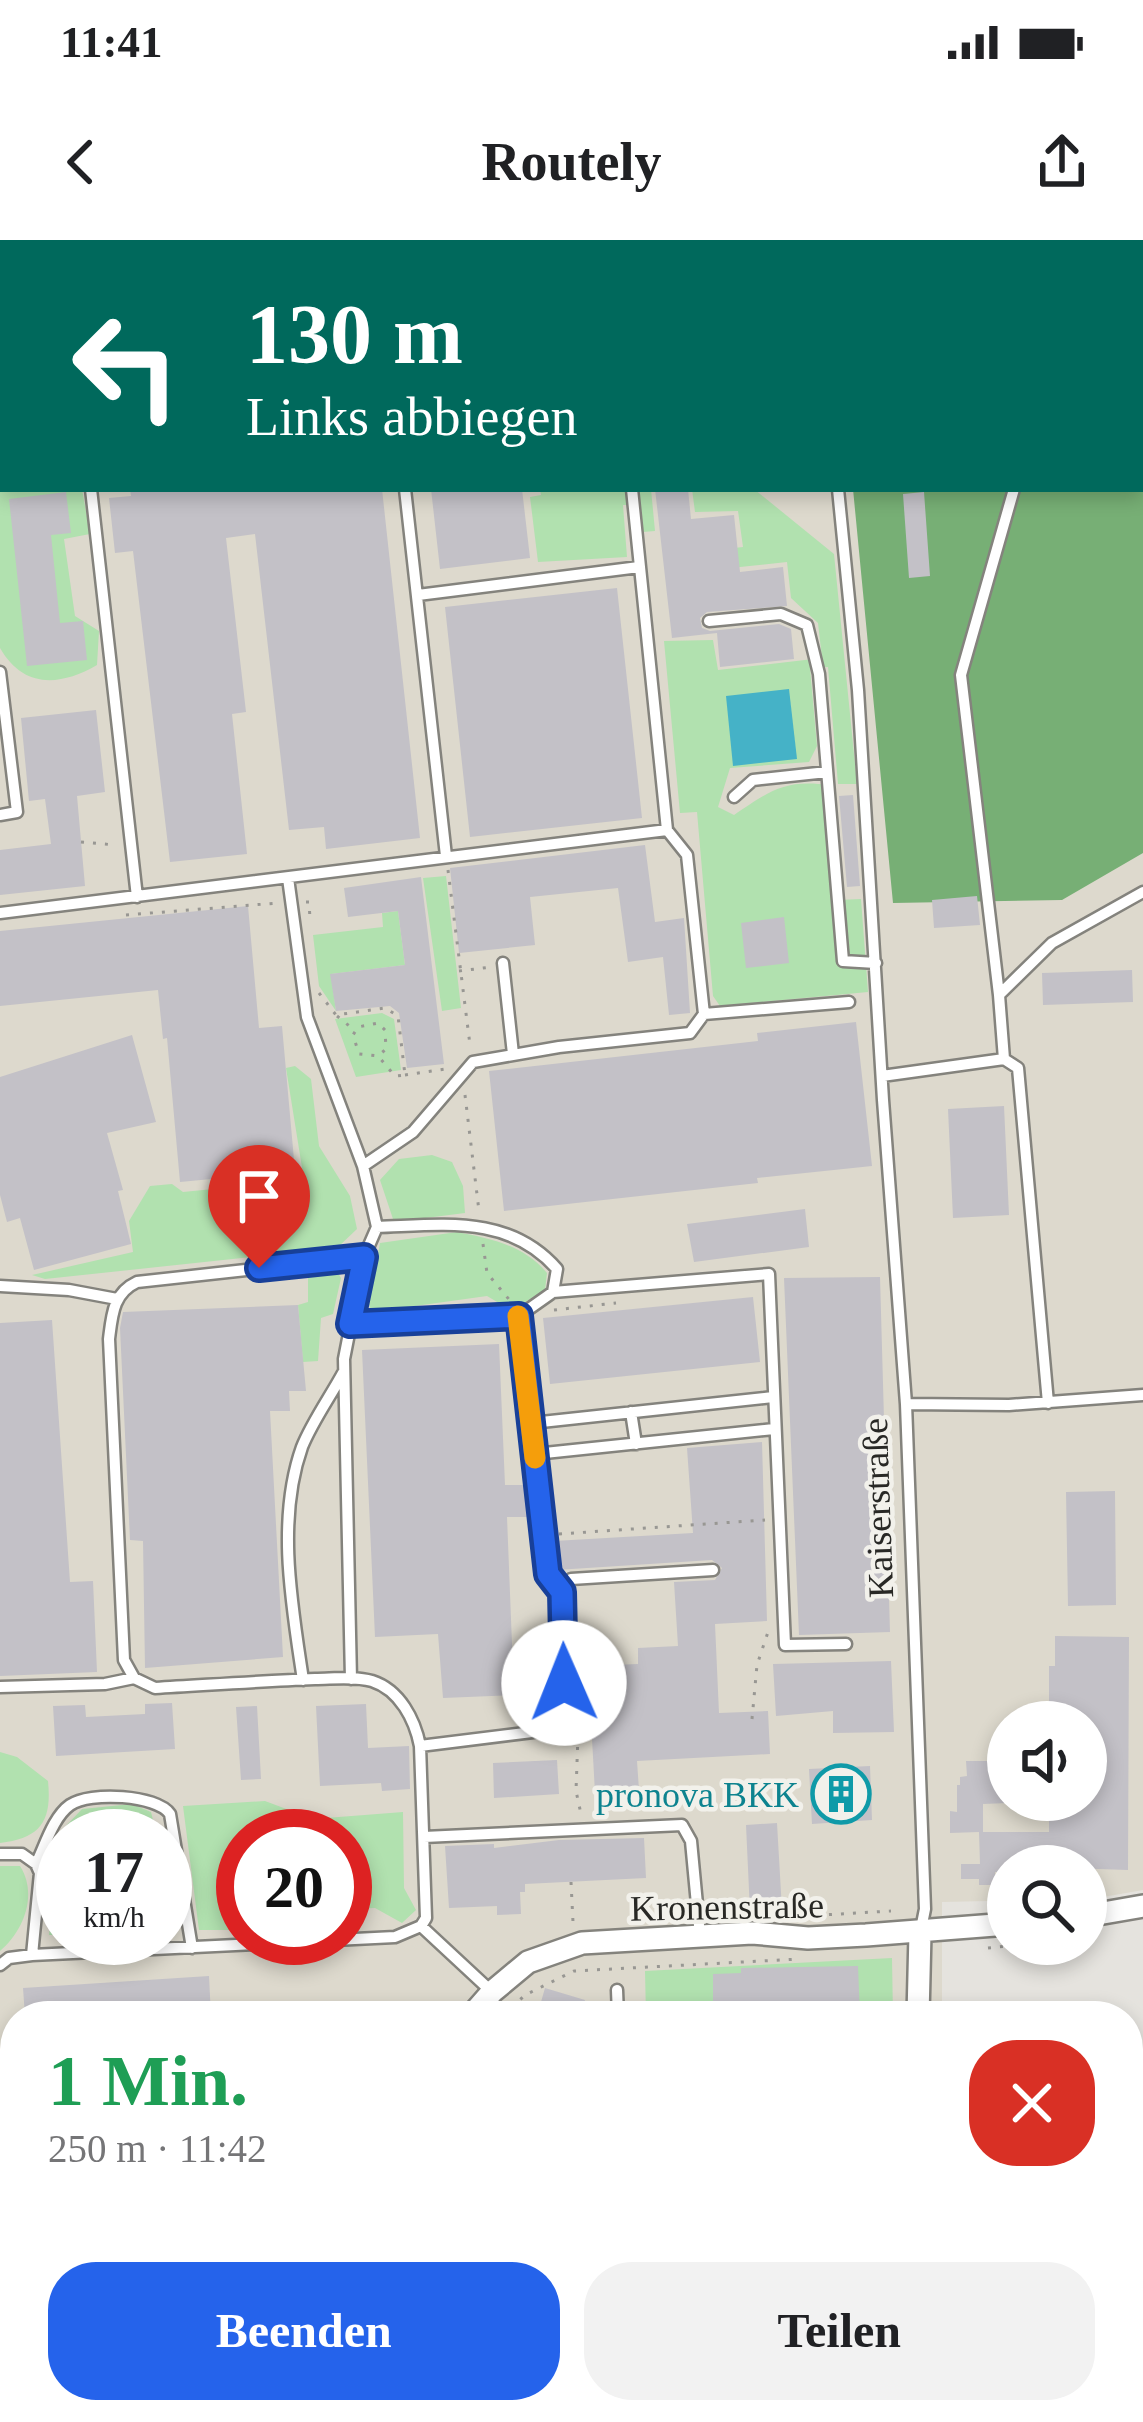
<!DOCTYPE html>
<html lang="de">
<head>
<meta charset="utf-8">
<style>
	body { margin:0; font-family:Georgia,serif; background:#f2f2f2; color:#202124; height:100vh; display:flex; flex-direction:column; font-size:45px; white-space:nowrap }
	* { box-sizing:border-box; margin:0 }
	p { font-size:39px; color:#757577 }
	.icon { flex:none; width:66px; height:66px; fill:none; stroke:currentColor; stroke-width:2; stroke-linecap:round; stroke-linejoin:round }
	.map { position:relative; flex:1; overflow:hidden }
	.drawer { position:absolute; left:0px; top:1761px; width:1143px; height:423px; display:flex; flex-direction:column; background:#fff; border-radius:48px 48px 0 0; box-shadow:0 6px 18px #0003 }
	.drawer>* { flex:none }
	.top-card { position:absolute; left:0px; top:0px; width:1143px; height:252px; box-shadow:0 6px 18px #0003; background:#00695c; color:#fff; overflow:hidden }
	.buttons { position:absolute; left:987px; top:1461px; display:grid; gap:24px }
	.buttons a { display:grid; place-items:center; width:120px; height:120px; border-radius:50%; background:#fff; box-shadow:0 6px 18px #0003; font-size:60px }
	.speed { position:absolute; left:36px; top:1569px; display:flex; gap:24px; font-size:60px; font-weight:700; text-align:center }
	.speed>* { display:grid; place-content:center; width:156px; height:156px; border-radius:50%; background:#fff; box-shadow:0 6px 18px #0003; line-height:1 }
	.speed small { font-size:30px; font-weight:400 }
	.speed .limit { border:18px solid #d22; background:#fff; color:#111 }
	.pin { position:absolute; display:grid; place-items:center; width:102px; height:102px; color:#fff; margin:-123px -51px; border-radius:50% 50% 50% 0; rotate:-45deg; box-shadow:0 0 12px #0007 }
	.pin .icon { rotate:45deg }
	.me { position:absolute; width:132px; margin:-66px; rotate:359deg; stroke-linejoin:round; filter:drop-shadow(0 0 9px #0008) }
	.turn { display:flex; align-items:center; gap:42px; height:252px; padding:0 48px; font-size:54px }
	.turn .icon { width:156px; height:156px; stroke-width:2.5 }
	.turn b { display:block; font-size:84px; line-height:102px }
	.round { display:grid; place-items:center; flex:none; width:126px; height:126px; border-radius:48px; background:#f2f2f2 }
	.head { display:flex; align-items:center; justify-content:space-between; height:204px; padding:0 48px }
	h1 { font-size:72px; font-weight:600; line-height:90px; color:#1e9e55 }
	.primary-button { display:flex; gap:24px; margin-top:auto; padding:24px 48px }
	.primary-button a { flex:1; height:138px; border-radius:48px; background:#2563eb; color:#fff; font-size:48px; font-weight:600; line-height:138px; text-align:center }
	.primary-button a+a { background:#f2f2f2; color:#202124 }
	.status { display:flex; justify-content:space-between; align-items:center; height:84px; padding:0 60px; background:#fff; direction:ltr }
	.status svg { height:33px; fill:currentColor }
	header { display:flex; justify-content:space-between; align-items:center; height:156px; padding:0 48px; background:#fff; font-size:54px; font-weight:600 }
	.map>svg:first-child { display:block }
	.built { fill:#ddd9cd; fill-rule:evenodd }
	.green { fill:#b1e1af }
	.forest { fill:#77af75 }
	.water { fill:#45b2c7 }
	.building { fill:#c3c1c7 }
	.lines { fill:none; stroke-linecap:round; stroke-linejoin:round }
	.service-casing { stroke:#84837d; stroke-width:15 }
	.minor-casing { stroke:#84837d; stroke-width:26 }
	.path { stroke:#989793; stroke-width:3; stroke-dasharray:3 9; stroke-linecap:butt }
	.service { stroke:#fff; stroke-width:10 }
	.minor { stroke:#fff; stroke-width:21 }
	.route-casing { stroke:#184099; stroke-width:30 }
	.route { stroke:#2563eb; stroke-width:21 }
	.slow { stroke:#f59e0b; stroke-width:21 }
	.labels { text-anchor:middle; stroke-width:9; stroke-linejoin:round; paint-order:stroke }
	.street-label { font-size:36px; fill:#282825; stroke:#f2f1eb }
	.culture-label { font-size:36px; fill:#0d838f; stroke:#f2f1eb; text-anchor:end }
</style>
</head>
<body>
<div class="status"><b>11:41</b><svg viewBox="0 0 49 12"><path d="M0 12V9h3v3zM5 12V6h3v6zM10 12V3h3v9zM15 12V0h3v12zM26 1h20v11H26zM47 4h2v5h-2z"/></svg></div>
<header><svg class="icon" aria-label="back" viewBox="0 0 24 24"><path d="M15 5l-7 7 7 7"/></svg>Routely<svg class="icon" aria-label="share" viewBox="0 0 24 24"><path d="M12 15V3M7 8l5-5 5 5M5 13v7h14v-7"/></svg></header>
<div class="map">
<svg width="1143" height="2182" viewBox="0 0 1143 2182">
	<rect width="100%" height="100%" fill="#e5e3de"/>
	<path class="built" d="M0,0h1143v1650l-57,10v-34h-78v39l-18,1 -1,-5 -47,1v114h-927v272l-15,1zM3,3h1137v246h-1137zM1008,1482h78v78h-78zM63,1596h102v102h-102zM243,1596h102v102h-102z
		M105,2169h308l1,13h-308z"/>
	<path class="green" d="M0,242l3,7h79l8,45 -26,5 11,77 24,15 -2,34c-38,22 -74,23 -97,-17z
		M540,249h111l4,42 -12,1 -5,-27h-15l4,52 -89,5 -8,-65 11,-2z
		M692,249h62l80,65 23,230h-19l-10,-117 -18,1 7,78 -8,16 -79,6 -12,39 16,8c36,-24 50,-36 95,-30l9,115 23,-1 7,93 -148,14 -7,-10 -16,-184 -17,1 -16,-172 49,-1 5,30 104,-12 -4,-35 -27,-25 -4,-36 -114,12 -3,-19 73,-8 -5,-36 -43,1z
		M446,636l15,132 -19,3 -19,-133z
		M398,671l7,54 -74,9 5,37 -17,-25 -6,-51 70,-8 -1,-14z
		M382,773l12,6 7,51 -45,7 -21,-58z
		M295,826l16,13 8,67 31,50 7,33 -20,19 -292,31 -13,-4 101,-23 -4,-31 21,-35 22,-2 11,8 121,-12 -18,-112z
		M432,915l20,7 11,24 2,27 -71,9 -14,-42 19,-21z
		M457,992c35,7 66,13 90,41l-2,17 -23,14 -18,2 -17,-10 -115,16 -3,-7 11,-62z
		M336,1030l5,8 -8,36 -12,4 -3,43 -15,1 -5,-57 10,-3v-31z
		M0,1512l17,5 31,24c4,40 -7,57 -48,62z
		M265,1561l48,18 90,-7 1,76 12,22 -14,13 -27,-15 -30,1v-73h-102v94h-44l-16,-124z
		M132,1564l19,8 6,24h-94v99h-14l13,-105 20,-21z
		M0,1626h20c18,28 4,65 -20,85z
		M892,1718l1,58h-247l-1,-45z"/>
	<path class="forest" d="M829,0h314v613l-81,47 -169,3 -40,-414h287v-246z
		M15,2048v121h90l1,13h-106v-133z"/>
	<path class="water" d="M789,449l8,70 -64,7 -7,-70z"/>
	<path class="building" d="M130,249h252l38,349 -94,11 -2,-22 -35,3 -34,-296 -29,4 20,174 -14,2 15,140 -77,8 -37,-311 -18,2 -6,-55 22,-2z
		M431,249h91l8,69 -90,11z
		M655,249h33l3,30 43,-4 6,57 43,-5 4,39 -80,6 -7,6 2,10 8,3 69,-7 12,5 3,30 -74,8 -3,-34 -45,5z
		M66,252l5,41 -20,2 9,88 23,-2 4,39 -60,6 -18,-167z
		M924,252l6,84 -21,2 -6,-84z
		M617,348l25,230 -172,19 -25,-230z
		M96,470l9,82 -28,4 8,90 -85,9v-45l51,-6 -6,-45 -16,2 -8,-83z
		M853,555l7,91 -13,1 -8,-91z
		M645,605l10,77 29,-4 6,95 -21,2 -6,-58 -35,5 -10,-74 -88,9 5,48 -76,8 -9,-85z
		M421,637l23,187 -37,4 -8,-55 -9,-7 -54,5 -6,-37 75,-9 -7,-54 -50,6 -4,-29z
		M977,656l3,29 -46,3 -2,-28z
		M248,666l11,122 23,-2 13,145 -115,11 -13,-144 -4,1 -5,-49 -158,16v-75z
		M784,677l5,46 -43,5 -5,-45z
		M1132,730l1,32 -90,3 -1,-32z
		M856,782l16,144 -115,12 1,5 -254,28 -15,-140 269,-30 -1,-8z
		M132,795l24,87 -49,11 16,57 -5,1 13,53 -97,26 -14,-52 -13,4 -7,-27v-118z
		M1004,866l5,109 -56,3 -5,-109z
		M805,969l4,38 -115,15 -7,-38z
		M880,1037l10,355 -91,3 -15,-357z
		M753,1057l7,65 -210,22 -7,-66z
		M298,1065l8,86h-17l1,20h-20l13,246 -138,11 -2,-127 -13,-1 -10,-212 3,-16z
		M52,1080l18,262 23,-1 4,91 -97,4v-353z
		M499,1104l6,141h22l1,32h-21l7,178 -71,3 -5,-64 -63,3 -13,-287z
		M762,1202l5,179 -52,3 4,89 49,-2 2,43 -133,7 2,29 -44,3 -7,-127 50,-2v-16l40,-2 -4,-64 41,-2 7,-12 -10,-8 -156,10 -2,-29 139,-8 -6,-85z
		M1115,1251l1,114 -48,1 -2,-114z
		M1055,1396l74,1 -1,233 -120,-4v6h-13v13h-16v-6h-18v-15h19l-1,-32 -29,1v-22l7,1v-27h3v-8l7,-1 -1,-15h42v42l-25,1v28h66v-32h37v-78h-37v-56h6z
		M891,1421l3,71 -61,1v-22l-57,5 -3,-52z
		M172,1463l3,46 -119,7 -3,-50 32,-1 1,12 59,-3v-10z
		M366,1464l2,44 41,-2 1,43 -28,2 -1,-8 -61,3 -4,-80z
		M257,1466l4,73 -20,1 -5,-73z
		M557,1520l2,34 -65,4 -1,-35z
		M870,1526l2,54 -60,4 -3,-55z
		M777,1583l5,87 -32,2 -4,-87z
		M644,1598l2,40 -121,6v8h-5l1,22 -24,1v-9l-48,2 -4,-62 49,-2v4l65,-8z
		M858,1726l2,50h-147v-42l28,-1v-5z
		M209,1736l2,40h-186l-2,-28z
		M545,1748l40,12 -5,16h-43z"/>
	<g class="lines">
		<defs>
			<path id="service" d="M63,0v3
				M474,0l1,3
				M611,0v3
				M740,0v3
				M785,0l1,3
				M817,0v3
				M1067,3l2,-3
				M0,215h3
				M91,249l46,408
				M405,249l41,367
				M632,249l35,341 20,25 17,159 145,-12
				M838,249l20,201 25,410 23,304 19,505 -4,20
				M418,355l221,-28
				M709,381l72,-7 26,11 12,49 24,287 33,2
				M0,432l17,140 -17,3
				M734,557l19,-17 74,-8
				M288,638l19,139 56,149 14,61 -13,30 -20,102 7,320
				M0,673l667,-83
				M503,723l10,91
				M999,755l-38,-320 53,-186
				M1004,819l14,9 30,335
				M882,836l122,-17 -5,-64 53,-52 91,-51
				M363,926l50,-34 60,-70 86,-15 131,-14 14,-19
				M377,987c66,-2 132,-13 180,42l-4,23 216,-18 16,371 61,-1
				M0,1046l69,4 48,9
				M519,1076l28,258 15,18
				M349,1085l170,-9 34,-24
				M906,1164l103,1 134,-10
				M631,1172l5,32
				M532,1183l241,-26
				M535,1214l239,-25
				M303,1440c-11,-74 -27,-160 -1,-233 10,-25 28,-50 41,-74
				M0,1447l105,-3 29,-6
				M420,1506l145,-18 -3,-136 9,-13 142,-9
				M424,1597l258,-12 9,16 9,95
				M0,1614h22l14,10
				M421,1686l71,66
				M32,1715l8,-82 -4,-9c9,-18 17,-47 34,-59 20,-14 87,-10 100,9l22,134
				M0,1725l9,-7 23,-3 363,-18 26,-11 5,-8 -6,-172c-5,-26 -20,-56 -48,-65 -17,-5 -40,-2 -57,-2 -53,2 -107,6 -160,9l-21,-10 -10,-18 -15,-321c3,-24 4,-46 28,-57l227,-25
				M617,1750l1,26
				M265,2169l1,13"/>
			<path id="minor" d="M1086,1676l57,-10
				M471,1776l21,-24 36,-30 54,-19 170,-10 56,5 58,-3 142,-11
				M918,1776l2,-83
				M459,2169l1,13"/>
		</defs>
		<use href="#service" class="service-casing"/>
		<use href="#minor" class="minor-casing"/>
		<path class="path" d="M81,602l34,3
			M448,630l22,175
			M306,662h3l1,17
			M126,675l152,-12
			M459,731l32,-4
			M319,753l17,22 49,-7 13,8 7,59 -10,1 -17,-20 -19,-2 -6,-19 5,-8 20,-4 7,7 1,19 -8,7
			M337,776l16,13
			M405,835l41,-6
			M465,855l14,116
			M483,1004l4,29 25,30
			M554,1070l62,-7
			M559,1294l206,-14
			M752,1479l5,-54 11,-33
			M578,1495l-2,56 5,23
			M571,1642l2,40
			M805,1676l86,-5
			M988,1708l42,-4
			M503,1776l22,-21 49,-24 225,-12
			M590,2169v13
			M659,2169l1,13
			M726,2169v13
			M1016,2169l10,13
			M478,2176h43l45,6
			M726,2178l20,4
			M971,2182l8,-13"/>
		<use href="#service" class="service"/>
		<use href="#minor" class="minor"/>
	</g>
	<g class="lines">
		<defs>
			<path id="route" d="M259,1028l105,-11 -14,67 169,-8 29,258 14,18 2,91"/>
		</defs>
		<use href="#route" class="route-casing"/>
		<use href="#route" class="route"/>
		<path class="slow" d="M518,1076l17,142"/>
	</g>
	<defs>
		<symbol id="building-ring" viewBox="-11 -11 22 22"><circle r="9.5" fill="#f2f1eb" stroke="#0f9aa8" stroke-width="1.5"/><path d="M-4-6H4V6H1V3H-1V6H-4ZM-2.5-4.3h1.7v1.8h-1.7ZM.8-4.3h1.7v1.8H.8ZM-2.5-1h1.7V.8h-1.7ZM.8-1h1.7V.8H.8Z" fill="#0f9aa8"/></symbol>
	</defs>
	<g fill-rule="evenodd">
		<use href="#building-ring" x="808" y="1521" width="66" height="66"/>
	</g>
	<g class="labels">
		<g class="street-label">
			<text transform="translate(877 1268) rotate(-92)" y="13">Kaiserstraße</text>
			<text transform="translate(727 1666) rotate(-1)" y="13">Kronenstraße</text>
		</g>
		<g class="culture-label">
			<text x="799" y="1567">pronova BKK</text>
		</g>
	</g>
</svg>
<div class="buttons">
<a><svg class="icon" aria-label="sound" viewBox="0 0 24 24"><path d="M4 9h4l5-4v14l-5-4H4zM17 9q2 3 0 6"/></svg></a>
<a><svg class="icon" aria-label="search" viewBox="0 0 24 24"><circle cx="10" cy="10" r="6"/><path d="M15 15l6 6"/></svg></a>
</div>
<div class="speed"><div>17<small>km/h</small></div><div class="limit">20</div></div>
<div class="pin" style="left:259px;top:1028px;background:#d93025"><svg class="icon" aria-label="arrive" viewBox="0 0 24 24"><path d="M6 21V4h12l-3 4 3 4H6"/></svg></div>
<svg class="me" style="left:564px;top:1443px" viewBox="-20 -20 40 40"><circle r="19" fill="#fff"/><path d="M0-13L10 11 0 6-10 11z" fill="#2563eb"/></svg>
<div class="top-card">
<div class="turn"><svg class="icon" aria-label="left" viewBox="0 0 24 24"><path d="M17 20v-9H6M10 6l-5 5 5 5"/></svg><div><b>130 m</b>Links abbiegen</div></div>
</div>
<section class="drawer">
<div class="head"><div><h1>1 Min.</h1><p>250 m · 11:42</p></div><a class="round" style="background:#d93025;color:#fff"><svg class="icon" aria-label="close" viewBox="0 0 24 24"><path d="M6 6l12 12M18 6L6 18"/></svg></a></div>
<div class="primary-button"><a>Beenden</a><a>Teilen</a></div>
</section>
</div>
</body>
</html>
